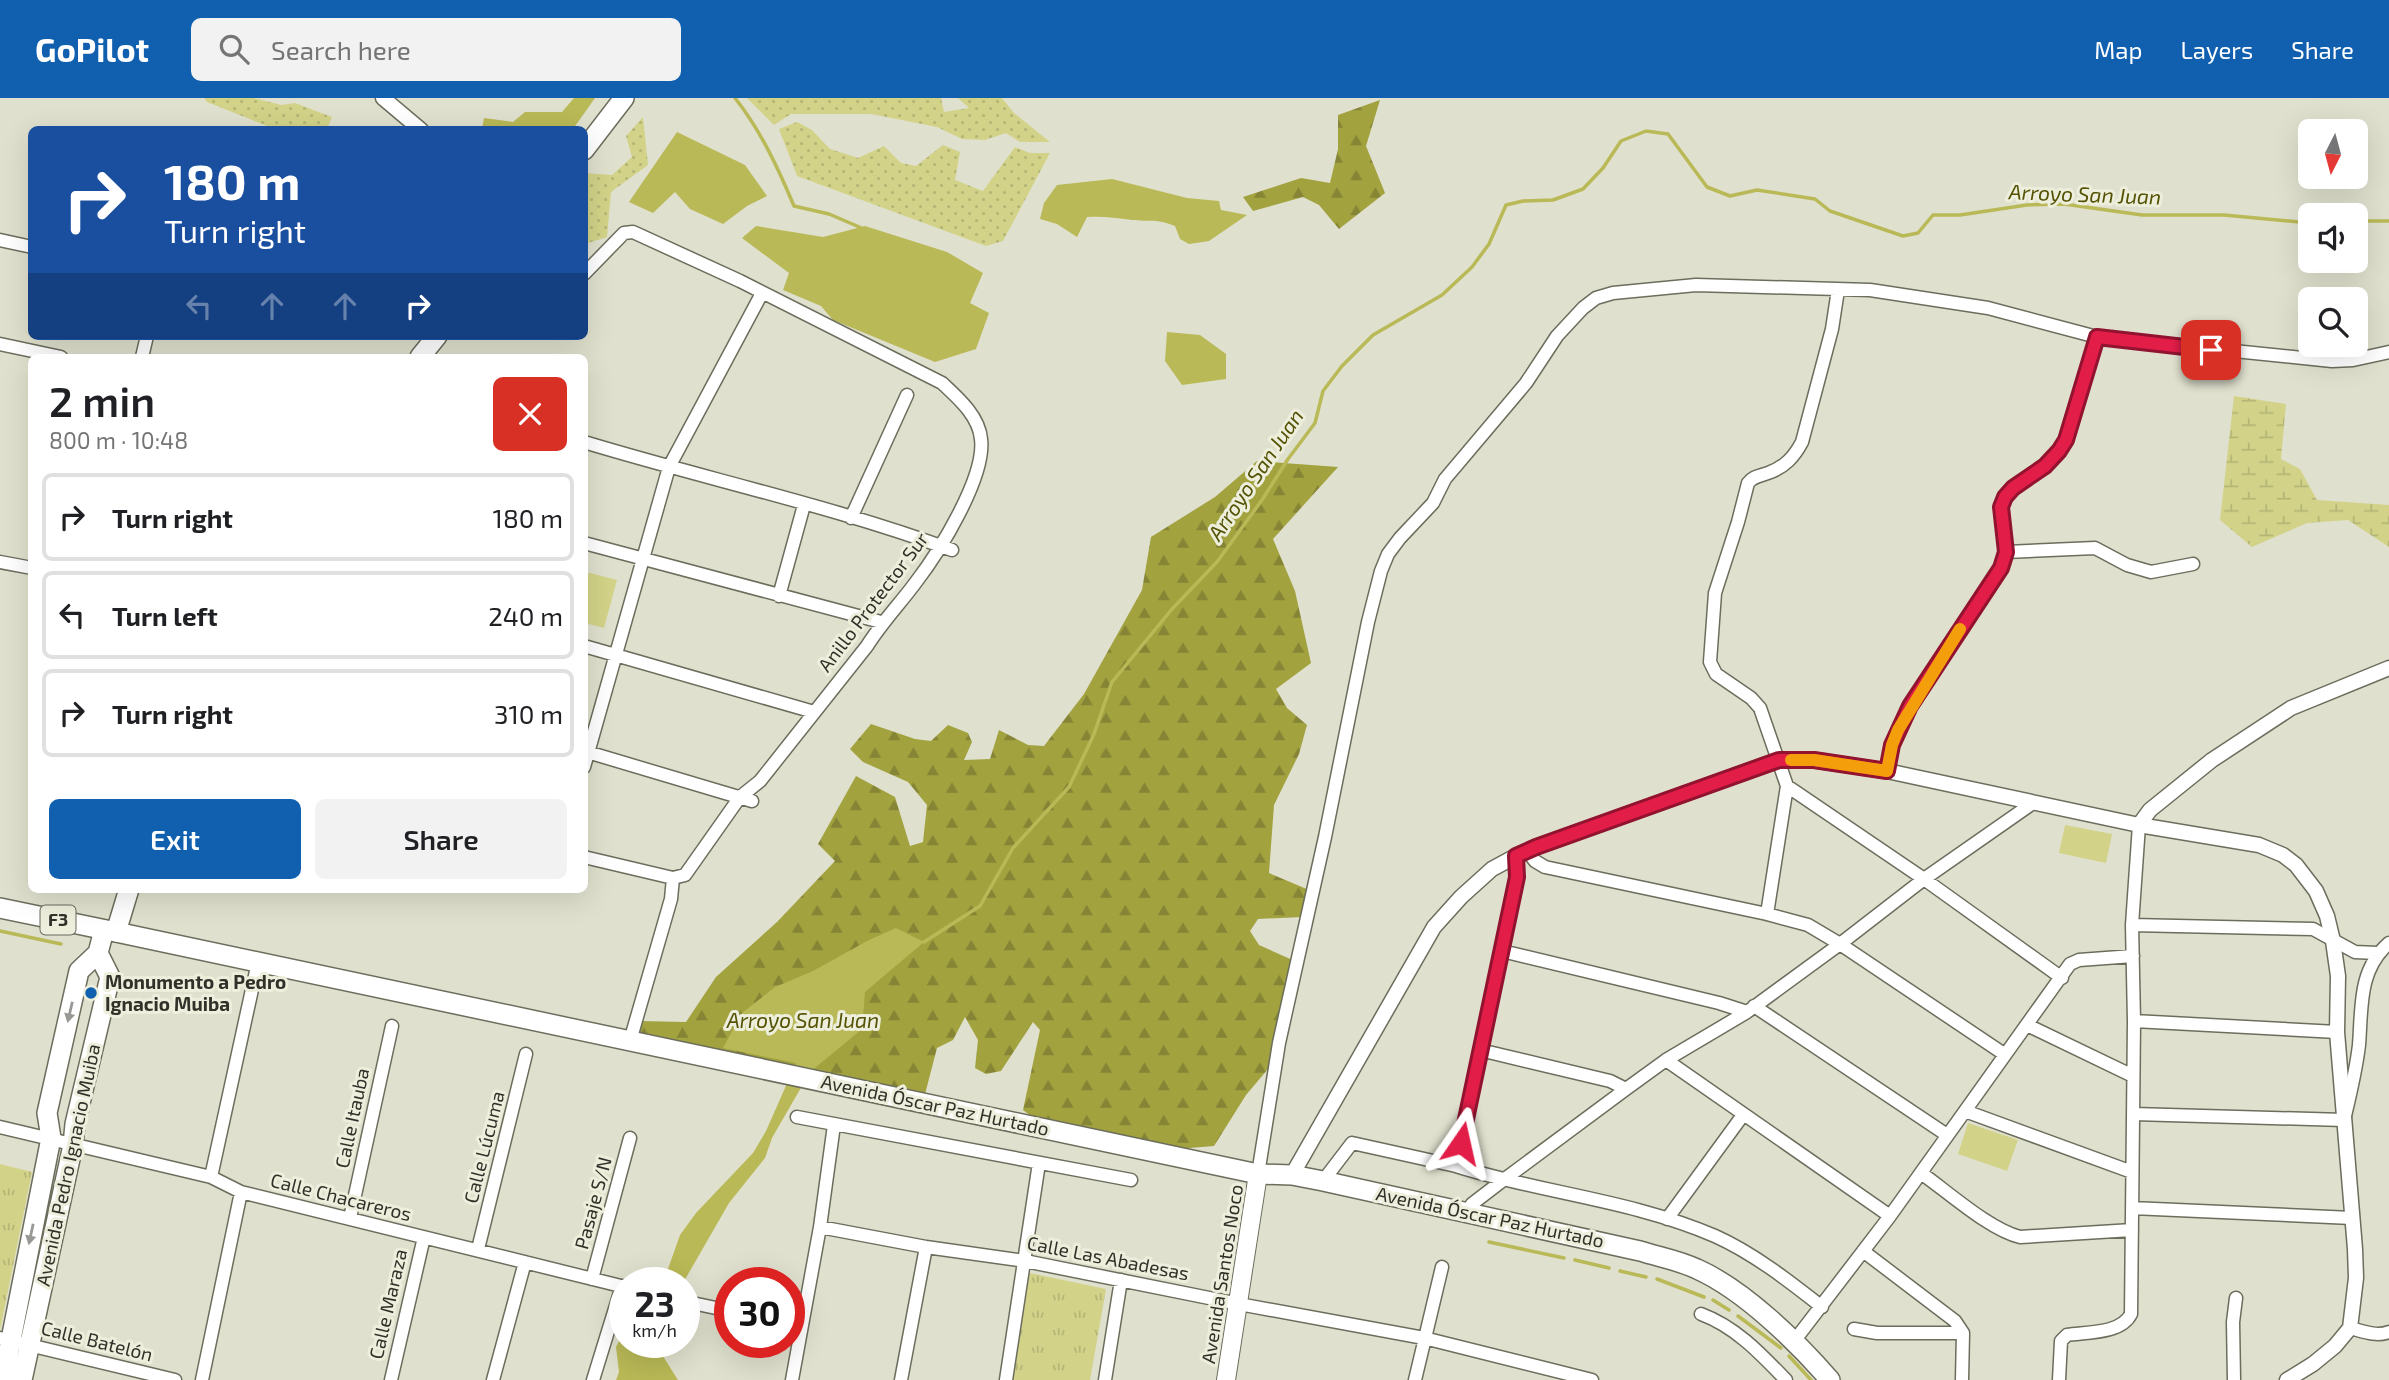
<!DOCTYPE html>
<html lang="en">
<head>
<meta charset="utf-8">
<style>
	body { margin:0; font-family:"Exo 2",sans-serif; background:#f2f2f2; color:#202124; height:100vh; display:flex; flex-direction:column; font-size:26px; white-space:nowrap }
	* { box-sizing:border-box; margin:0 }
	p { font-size:23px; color:#757577 }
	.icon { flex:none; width:38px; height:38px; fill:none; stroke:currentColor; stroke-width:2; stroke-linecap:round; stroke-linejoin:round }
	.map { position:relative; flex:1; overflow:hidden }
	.details { position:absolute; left:28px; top:256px; width:560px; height:539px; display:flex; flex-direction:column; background:#fff; border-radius:10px; box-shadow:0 7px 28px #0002 }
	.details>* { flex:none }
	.guide { position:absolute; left:28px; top:28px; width:560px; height:214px; border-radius:10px; box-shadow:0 7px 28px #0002; background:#1a4fa0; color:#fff; overflow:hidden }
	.needle { width:46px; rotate:186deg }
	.fabs { position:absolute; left:2298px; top:21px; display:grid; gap:14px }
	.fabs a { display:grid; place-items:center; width:70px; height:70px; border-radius:10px; background:#fff; box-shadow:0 7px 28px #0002; font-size:35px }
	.speed { position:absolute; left:609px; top:1169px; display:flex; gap:14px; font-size:35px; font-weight:700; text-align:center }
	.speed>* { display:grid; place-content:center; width:91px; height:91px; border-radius:50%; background:#fff; box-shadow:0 7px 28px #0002; line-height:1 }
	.speed small { font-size:18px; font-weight:400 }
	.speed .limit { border:10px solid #d22; background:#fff; color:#111 }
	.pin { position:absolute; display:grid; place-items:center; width:60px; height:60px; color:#fff; margin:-30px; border-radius:14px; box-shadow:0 4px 10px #0006 }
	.me { position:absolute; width:77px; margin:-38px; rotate:11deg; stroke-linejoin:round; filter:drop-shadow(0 0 5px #0008) }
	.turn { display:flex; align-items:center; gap:24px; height:147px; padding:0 21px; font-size:32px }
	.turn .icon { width:91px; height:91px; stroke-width:2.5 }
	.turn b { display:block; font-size:49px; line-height:60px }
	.lanes { display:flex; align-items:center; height:66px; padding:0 21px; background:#0003; justify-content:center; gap:35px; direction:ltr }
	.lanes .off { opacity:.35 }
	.round { display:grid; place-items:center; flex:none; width:74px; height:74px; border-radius:10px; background:#f2f2f2 }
	.summary { display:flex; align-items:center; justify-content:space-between; height:119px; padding:0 21px }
	h1 { font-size:42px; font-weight:600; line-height:52px }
	.action { display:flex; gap:14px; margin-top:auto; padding:14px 21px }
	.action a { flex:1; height:80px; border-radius:10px; background:#1160af; color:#fff; font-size:28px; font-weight:600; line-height:80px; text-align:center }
	.action a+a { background:#f2f2f2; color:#202124 }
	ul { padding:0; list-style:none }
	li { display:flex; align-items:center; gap:21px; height:88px; margin:0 14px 10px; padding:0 7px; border:4px solid #e0e0e0; border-radius:10px }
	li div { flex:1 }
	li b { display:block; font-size:26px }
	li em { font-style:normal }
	header { display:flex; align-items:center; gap:42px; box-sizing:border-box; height:98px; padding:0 35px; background:#1160af; color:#fff }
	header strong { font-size:33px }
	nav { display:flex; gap:38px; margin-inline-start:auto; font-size:24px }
	.search { width:490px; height:63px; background:#f2f2f2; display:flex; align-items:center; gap:18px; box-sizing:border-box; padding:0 24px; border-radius:10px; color:#757577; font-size:26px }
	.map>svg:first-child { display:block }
	.grass { fill:url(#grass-dots) }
	.forest { fill:url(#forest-firs) }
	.wetland { fill:url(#wetland-marsh) }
	.park { fill:url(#park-tufts) }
	.garden { fill:#d2d388 }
	.water { fill:#b9b957 }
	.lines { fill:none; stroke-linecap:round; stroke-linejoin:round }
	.stream { stroke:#b9b957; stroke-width:3.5 }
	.minor-casing { stroke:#6c6d5c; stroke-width:15 }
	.tertiary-casing { stroke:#6c6d5c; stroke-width:17 }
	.secondary-casing { stroke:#6c6d5c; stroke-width:20 }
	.primary-casing { stroke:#6c6d5c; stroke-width:22 }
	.trunk-casing { stroke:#6c6d5c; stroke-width:22 }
	.minor { stroke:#fff; stroke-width:12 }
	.tertiary { stroke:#fff; stroke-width:14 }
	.secondary { stroke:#fff; stroke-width:18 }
	.primary { stroke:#fff; stroke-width:19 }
	.trunk { stroke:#fff; stroke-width:19 }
	.oneway { fill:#989894 }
	.route-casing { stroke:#92132f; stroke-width:18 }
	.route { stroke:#e11d48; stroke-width:12 }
	.slow { stroke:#f59e0b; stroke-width:12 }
	.poi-dot { fill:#1160af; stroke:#edeedb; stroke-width:2.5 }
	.labels { text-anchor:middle; stroke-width:6; stroke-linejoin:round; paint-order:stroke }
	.shield { fill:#edeedb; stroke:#696a5f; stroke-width:2 }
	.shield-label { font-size:18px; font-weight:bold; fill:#31312a }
	.street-label { font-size:19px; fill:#31312a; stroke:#edeedb }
	.poi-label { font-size:19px; font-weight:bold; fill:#31312a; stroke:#edeedb; text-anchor:start }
	.water-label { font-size:21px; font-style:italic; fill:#545305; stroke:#edeedb }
</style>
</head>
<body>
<header>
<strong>GoPilot</strong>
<div class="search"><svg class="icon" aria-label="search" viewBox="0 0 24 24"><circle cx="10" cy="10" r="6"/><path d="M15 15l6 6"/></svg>Search here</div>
<nav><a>Map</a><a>Layers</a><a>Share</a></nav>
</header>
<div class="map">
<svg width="2389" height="1282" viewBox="0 0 2389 1282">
	<defs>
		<pattern id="grass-dots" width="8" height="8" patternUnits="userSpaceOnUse" patternTransform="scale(1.75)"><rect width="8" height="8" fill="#d2d388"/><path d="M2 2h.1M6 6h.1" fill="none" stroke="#b5b676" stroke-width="1.8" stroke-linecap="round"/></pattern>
		<pattern id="forest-firs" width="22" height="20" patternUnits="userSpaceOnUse" patternTransform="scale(1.75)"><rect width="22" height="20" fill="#a2a23f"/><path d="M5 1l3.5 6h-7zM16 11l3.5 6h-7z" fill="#858535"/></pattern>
		<pattern id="wetland-marsh" width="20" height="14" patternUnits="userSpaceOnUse" patternTransform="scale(1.75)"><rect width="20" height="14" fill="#d2d388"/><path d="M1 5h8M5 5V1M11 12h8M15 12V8" fill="none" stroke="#b5b676"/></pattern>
		<pattern id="park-tufts" width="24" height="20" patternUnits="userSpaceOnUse" patternTransform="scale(1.75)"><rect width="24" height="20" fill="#d2d388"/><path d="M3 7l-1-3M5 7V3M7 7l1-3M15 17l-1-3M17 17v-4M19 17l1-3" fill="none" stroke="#b5b676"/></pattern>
	</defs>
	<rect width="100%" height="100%" fill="#e0e0ce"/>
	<path class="grass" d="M204,0h50l27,7 14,-2 37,14 -5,12h-52l-68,-27z
		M747,0h194l3,14 25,-4 -11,-10h44l12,15 36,29h-30l-14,-9 -21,7 -23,-1 -25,-12 -66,-13h-80l-17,11z
		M643,19l5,48 -37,27 -4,45 -22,7v-71l27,2 20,-18 -6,-21z
		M797,24l15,8 18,19 28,9 26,-12 17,17 15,3 27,-21 17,7 -5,28 28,11 32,-44 15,6h20l-47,88 -17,5 -189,-70 -18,-47z"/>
	<path class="forest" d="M1380,2l-14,46 19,47 -46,36 -20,-24 -16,-8 -50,14 -10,-14 58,-19 29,5 8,-34v-34z
		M1257,363l81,6 -65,72 22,52 16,72 -35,26 11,19 20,17 -8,29 -25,51 -5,68 40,17 -7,27 -44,2 -8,12 9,14 38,17 -18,94 -33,39 -32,51 -49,4 -129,-30 -13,-10 17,-80 -7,-8 -32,49 -15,3 -11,-6 3,-28 -13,-23 -12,23 -16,8 -13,50 -284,-58 -1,-19 47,1 30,-45 61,-55 58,-61 -17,-17 38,-68 39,21 15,49 13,-4 4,-37 -19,-23 -45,-20 -13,-13 21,-25 44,15 16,2 17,-16 20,8 4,9 -8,18 26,-1 9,-29 29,15 16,1 40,-52 58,-104 9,-53 64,-40z"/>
	<path class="wetland" d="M2234,298l52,8 -5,55 19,10 17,31 72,5v42l-41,-27 -41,3 -55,24 -32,-27z"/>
	<path class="park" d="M0,1066l32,8 -32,158z
		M1030,1175l76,16 -16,91h-79z"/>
	<path class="garden" d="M586,474l31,8 -13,48 -19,-5z
		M2065,727l47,9 -6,29 -47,-10z
		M1968,1025l50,17 -11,31 -49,-17z"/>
	<path class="water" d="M574,0h21l-22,31h-91l2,-11 29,4 12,-10h37z
		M677,34l68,33 22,31 -20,10 -24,18 -33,-15 -15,-17 -22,21 -24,-11z
		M1112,81l75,19 32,3 2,9 26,5 -38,26 -20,3 -9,-5 -5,-13c-20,-8 -24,-4 -43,-6 -16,-2 -29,-4 -45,-3l-10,20 -20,-13 -17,-5 4,-16 13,-18z
		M756,128l67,11 42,-11 82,26 36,21 -13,30 19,10 -13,36 -41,13 -102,-42 -12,-14 -38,-16 6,-17 -47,-35z
		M1167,234l33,3 26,19v25l-44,6 -17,-24z
		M896,830l28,14 -59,50 -3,37 -52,43 -38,66 -7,20 -36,45 -46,80h-20l17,-48 16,-22 57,-60 13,-22 30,-68 -73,-15 19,-35 33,-26 38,-16 54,-30z
		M625,1232v12h38l-2,11 17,27h-62l3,-8 -3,-25z"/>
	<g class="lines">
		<path class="stream" d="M735,0c26,33 43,70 59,108l35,8 35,15
			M2356,123h33
			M0,833l61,13
			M924,844l56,-36 33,-58 56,-61 25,-53 18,-52 60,-73 45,-47 45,-62 26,-41 27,-36 8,-32 19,-25 31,-31 69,-40 30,-28 17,-23 17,-39 17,-4 30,-1 30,-11 20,-21 18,-27 25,-10 22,3 39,53 23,9 27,-6 58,9 15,12 73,25 15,-3 15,-18h27l67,-10 37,-1 78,11h82l86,8
			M1489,1144l75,16
			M1575,1162l34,8
			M1620,1173l26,6
			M1657,1181l47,18
			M1713,1202l16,10
			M1738,1218l43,32
			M1789,1258l22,24"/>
		<defs>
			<path id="minor" d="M0,142l32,7
				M584,176l40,-41 9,-1 107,49 202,102c16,15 37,33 39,56 5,38 -42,113 -65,143 -17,23 -34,40 -49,64l-107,135 -20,16 -55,78 -12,3 -2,21 -41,142
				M0,246l61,13
				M142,259l5,-21
				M584,344c122,37 248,64 368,108
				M851,420l56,-123
				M584,445l297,79
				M2006,454l89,-4 32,17 24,7 42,-8
				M0,464l32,6
				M779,498l25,-91
				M584,548l230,66
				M584,653l168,50
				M584,669l85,-300 93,-174
				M1887,673l5,-26 19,-38 90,-139 5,-16 -5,-45 4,-10 8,-9 32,-23 14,-14 6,-11 32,-103
				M1787,688l-27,-78 -9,-10 -35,-24 -6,-12 5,-69 23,-71 10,-39c5,-7 12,-7 20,-10 17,-6 26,-16 34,-31l30,-113 6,-39
				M1527,753l8,10 10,6 222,47 41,11 32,19 164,110
				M1516,758l1,21 -61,289c85,27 176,34 259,70 38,17 74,45 107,71
				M584,759l89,21
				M1767,816l20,-128 137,93 138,99
				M2132,827l181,4 42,23 22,1
				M1502,853l217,52 28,9
				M1754,908l193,129
				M2134,923l203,11
				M2027,927l106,51
				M1480,952l130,31 16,8
				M1666,962l224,156
				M1965,1013l167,61
				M2134,1016l210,6c6,-25 12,-49 15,-75 3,-38 -1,-75 30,-102
				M797,1019l334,63
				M0,1029l211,50 30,15 384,95
				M1921,1075c27,19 69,57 99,64l112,-7
				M1258,1076l21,-131 46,-206 43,-215 13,-51 7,-17 12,-16 33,-35 12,-24 81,-96 31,-47 26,-28 13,-10 17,-5 83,-8 174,5 118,18 109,29 235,24 21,-1 36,-8
				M211,1079l47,-215
				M1323,1083l29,-38 104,23
				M2132,1110l220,10
				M1467,1114l5,-8 26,-20 128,-95 40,-29 81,-48 93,-68 84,-65 109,-76
				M350,1120l42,-192
				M1667,1121l76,-104
				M820,1129l106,20 99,14 214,43 185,34 168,42
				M478,1151l48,-195
				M1863,1153l92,70 8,12 -1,47
				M592,1181l38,-141
				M697,1206l33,7
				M1701,1216c35,13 60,40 85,66
				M2350,1230c12,3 26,9 39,4
				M1854,1231l23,4h86
				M0,1240l175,42
				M1795,1242l95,-124 180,-252 9,-4 54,-4
				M202,1282l39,-188
				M391,1282l33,-143
				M493,1282l32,-118
				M593,1282l29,-94
				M792,1282l28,-153 14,-102
				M901,1282l25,-133
				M1006,1282l33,-217
				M1105,1282l16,-100
				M1415,1282l27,-113
				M2059,1282l2,-39 6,-6c20,-3 54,-1 64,-21l3,-293 -2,-96 7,-100
				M2234,1282l-1,-58 3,-24"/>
			<path id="tertiary" d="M383,0l38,32
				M2139,727l11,-15 62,-50 79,-52 98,-40
				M1292,1077l142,-248 27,-30 31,-28 24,-13 20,-9 243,-87h34l74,11 252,54 120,20 24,10 13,10 20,26 11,25 6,25 5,35 -1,56 18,217 1,29 -6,50 -15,18 -22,18 -26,16"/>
			<path id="secondary" d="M1226,1282l32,-206"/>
			<path id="primary" d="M116,834l1142,242 34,1 31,6 317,70c19,6 38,9 57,18 47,21 99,72 133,111
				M3,1282l48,-242 -4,-25 32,-142 19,-18 6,-23
				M22,1282l51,-235 2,-21 35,-147 -12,-24"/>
			<path id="trunk" d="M584,52l40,-52
				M420,259l17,-21
				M0,810l116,24 13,-43"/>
		</defs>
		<use href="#minor" class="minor-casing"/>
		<use href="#tertiary" class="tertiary-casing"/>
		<use href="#secondary" class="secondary-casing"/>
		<use href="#primary" class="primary-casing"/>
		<use href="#trunk" class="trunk-casing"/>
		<use href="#minor" class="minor"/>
		<use href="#tertiary" class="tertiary"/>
		<use href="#secondary" class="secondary"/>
		<use href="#primary" class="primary"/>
		<use href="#trunk" class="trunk"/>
	</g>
	<defs><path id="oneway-solid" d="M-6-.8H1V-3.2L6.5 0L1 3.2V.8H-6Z" transform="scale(1.75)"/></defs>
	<g class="oneway">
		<use href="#oneway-solid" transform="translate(70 914) rotate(103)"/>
		<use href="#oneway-solid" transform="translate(31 1136) rotate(102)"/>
	</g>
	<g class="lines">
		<defs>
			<path id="route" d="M1461,1045l56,-266 -1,-21 20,-9 243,-87h35l73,11 5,-26 18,-39 91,-138 5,-16 -5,-45 4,-10 8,-9 32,-22 14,-15 7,-11 31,-103 114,13"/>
		</defs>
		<use href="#route" class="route-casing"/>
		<use href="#route" class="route"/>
		<path class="slow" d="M1791,662h23l73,11 5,-26 6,-15 62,-101"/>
	</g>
	<circle class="poi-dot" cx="91" cy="895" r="7"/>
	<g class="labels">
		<rect class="shield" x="40.5" y="807.5" width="35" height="29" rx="5"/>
		<g class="shield-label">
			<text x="58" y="828">F3</text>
		</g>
		<g class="street-label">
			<text transform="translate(873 504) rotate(-53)" y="7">Anillo Protector Sur</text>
			<text transform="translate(935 1007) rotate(12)" y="7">Avenida Óscar Paz Hurtado</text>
			<text transform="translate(352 1020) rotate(-78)" y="7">Calle Itauba</text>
			<text transform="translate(484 1049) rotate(-76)" y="7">Calle Lúcuma</text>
			<text transform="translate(68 1067) rotate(-78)" y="7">Avenida Pedro Ignacio Muiba</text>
			<text transform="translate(341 1099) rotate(14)" y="7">Calle Chacareros</text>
			<text transform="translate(593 1105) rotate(-75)" y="7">Pasaje S/N</text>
			<text transform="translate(1490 1119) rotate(12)" y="7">Avenida Óscar Paz Hurtado</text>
			<text transform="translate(1108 1160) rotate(11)" y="7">Calle Las Abadesas</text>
			<text transform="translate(1222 1176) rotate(-81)" y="7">Avenida Santos Noco</text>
			<text transform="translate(388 1206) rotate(-77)" y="7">Calle Maraza</text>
			<text transform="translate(97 1243) rotate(14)" y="7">Calle Batelón</text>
		</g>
		<g class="poi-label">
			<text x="105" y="891">Monumento a Pedro<tspan x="105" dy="22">Ignacio Muiba</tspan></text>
		</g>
		<g class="water-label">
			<text transform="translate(2085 97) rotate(2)" y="7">Arroyo San Juan</text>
			<text transform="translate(1256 377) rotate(-56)" y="7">Arroyo San Juan</text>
			<text x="803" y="930">Arroyo San Juan</text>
		</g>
	</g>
</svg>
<div class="fabs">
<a><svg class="needle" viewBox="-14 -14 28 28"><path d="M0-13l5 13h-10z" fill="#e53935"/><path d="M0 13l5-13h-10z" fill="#757577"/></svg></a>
<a><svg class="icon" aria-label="sound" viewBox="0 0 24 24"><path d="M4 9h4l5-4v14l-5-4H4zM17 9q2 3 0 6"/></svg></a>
<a><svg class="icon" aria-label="search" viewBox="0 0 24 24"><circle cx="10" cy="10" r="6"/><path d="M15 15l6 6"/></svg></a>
</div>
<div class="speed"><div>23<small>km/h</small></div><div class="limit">30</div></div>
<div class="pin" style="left:2211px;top:252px;background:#d93025"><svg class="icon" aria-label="arrive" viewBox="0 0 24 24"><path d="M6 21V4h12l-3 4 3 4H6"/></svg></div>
<svg class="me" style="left:1461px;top:1045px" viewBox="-20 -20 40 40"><path d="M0-17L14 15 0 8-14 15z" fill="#e11d48" stroke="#fff" stroke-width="4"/></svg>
<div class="guide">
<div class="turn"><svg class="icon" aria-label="right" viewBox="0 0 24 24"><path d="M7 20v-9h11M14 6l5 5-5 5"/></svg><div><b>180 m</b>Turn right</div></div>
<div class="lanes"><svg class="icon off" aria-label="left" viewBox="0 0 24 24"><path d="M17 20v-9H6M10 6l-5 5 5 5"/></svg><svg class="icon off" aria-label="ahead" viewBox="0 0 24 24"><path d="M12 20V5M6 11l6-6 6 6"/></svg><svg class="icon off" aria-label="ahead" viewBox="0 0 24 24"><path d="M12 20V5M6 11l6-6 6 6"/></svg><svg class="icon" aria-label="right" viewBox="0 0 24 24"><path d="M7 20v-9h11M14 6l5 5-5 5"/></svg></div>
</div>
<section class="details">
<div class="summary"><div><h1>2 min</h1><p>800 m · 10:48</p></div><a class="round" style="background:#d93025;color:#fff"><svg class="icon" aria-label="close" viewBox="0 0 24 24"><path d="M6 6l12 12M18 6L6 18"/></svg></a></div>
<ul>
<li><svg class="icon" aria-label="right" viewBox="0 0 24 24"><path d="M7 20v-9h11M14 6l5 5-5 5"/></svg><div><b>Turn right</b></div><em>180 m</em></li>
<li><svg class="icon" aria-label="left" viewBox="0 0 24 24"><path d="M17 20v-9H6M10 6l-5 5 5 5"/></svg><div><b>Turn left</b></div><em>240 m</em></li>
<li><svg class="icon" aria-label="right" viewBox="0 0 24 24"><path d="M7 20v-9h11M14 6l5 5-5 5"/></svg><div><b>Turn right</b></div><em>310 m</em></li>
</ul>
<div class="action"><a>Exit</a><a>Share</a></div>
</section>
</div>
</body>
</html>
